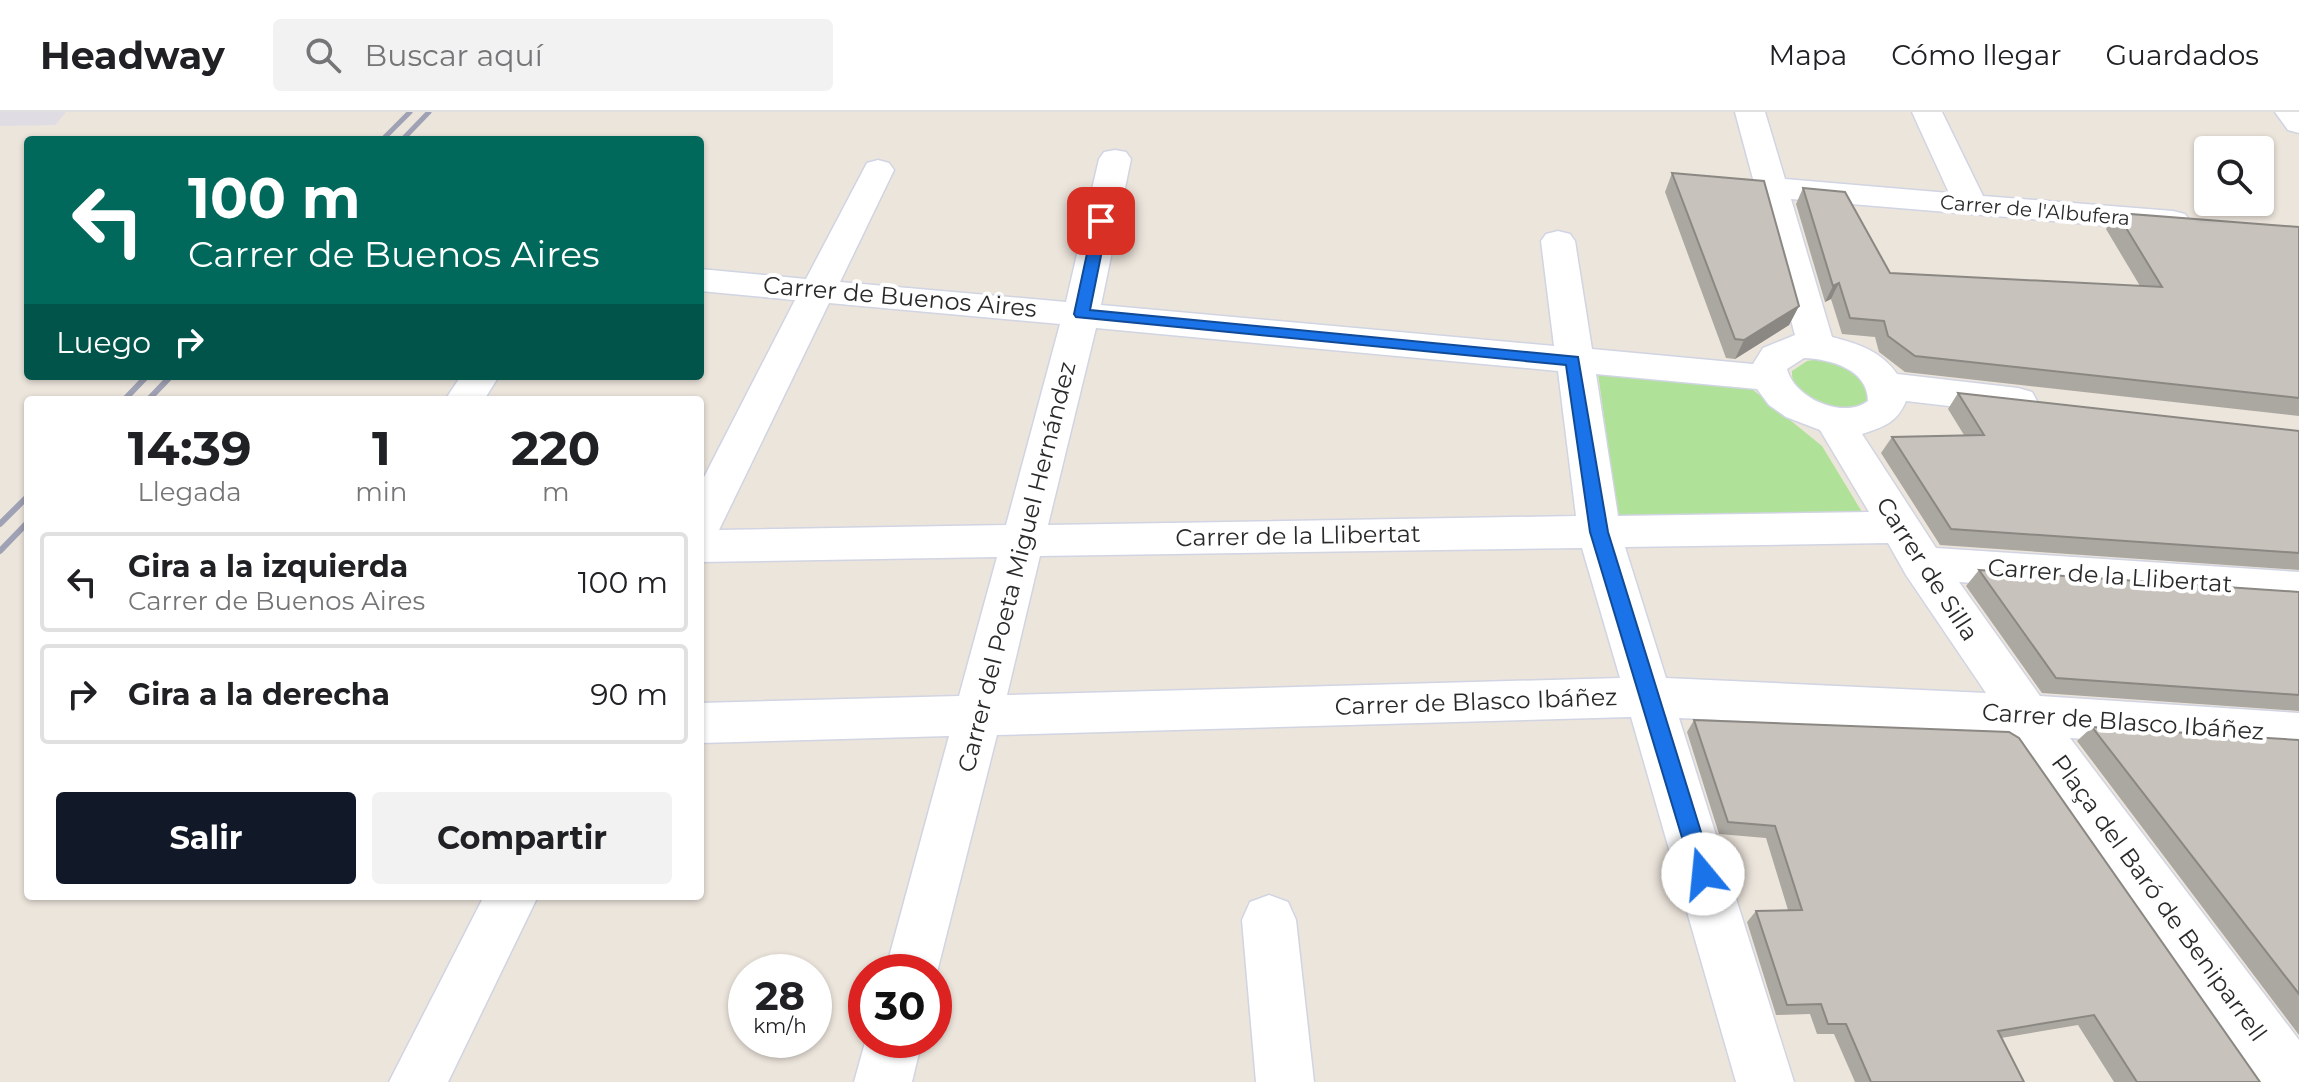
<!DOCTYPE html>
<html lang="es">
<head>
<meta charset="utf-8">
<style>
	body { margin:0; font-family:Montserrat,sans-serif; background:#f2f2f2; color:#202124; height:100vh; display:flex; flex-direction:column; font-size:30px; white-space:nowrap }
	* { box-sizing:border-box; margin:0 }
	p { font-size:26px; color:#757577 }
	.icon { flex:none; width:44px; height:44px; fill:none; stroke:currentColor; stroke-width:2; stroke-linecap:round; stroke-linejoin:round }
	.map { position:relative; flex:1; overflow:hidden }
	.sheet { position:absolute; left:24px; top:284px; width:680px; height:504px; display:flex; flex-direction:column; background:#fff; border-radius:8px; box-shadow:0 2px 6px #0004 }
	.sheet>* { flex:none }
	.banner { position:absolute; left:24px; top:24px; width:680px; height:244px; border-radius:8px; box-shadow:0 2px 6px #0004; background:#00695c; color:#fff; overflow:hidden }
	.buttons { position:absolute; left:2194px; top:24px; display:grid; gap:16px }
	.buttons a { display:grid; place-items:center; width:80px; height:80px; border-radius:8px; background:#fff; box-shadow:0 2px 6px #0004; font-size:40px }
	.speed { position:absolute; left:728px; top:842px; display:flex; gap:16px; font-size:40px; font-weight:700; text-align:center }
	.speed>* { display:grid; place-content:center; width:104px; height:104px; border-radius:50%; background:#fff; box-shadow:0 2px 6px #0004; line-height:1 }
	.speed small { font-size:20px; font-weight:400 }
	.speed .limit { border:12px solid #d22; background:#fff; color:#111 }
	.pin { position:absolute; display:grid; place-items:center; width:68px; height:68px; color:#fff; margin:-34px; border-radius:16px; box-shadow:0 4px 12px #0006 }
	.me { position:absolute; width:88px; margin:-44px; rotate:343deg; stroke-linejoin:round; filter:drop-shadow(0 0 6px #0008) }
	.turn { display:flex; align-items:center; gap:28px; height:168px; padding:0 32px; font-size:36px }
	.turn .icon { width:104px; height:104px; stroke-width:2.5 }
	.turn b { display:block; font-size:56px; line-height:68px }
	.then { display:flex; align-items:center; height:76px; padding:0 32px; background:#0003; gap:16px; font-size:30px }
	.eta { display:flex; justify-content:space-evenly; align-items:center; height:136px; text-align:center }
	.eta b { font-size:48px; font-weight:700; line-height:56px }
	.primary-button { display:flex; gap:16px; margin-top:auto; padding:16px 32px }
	.primary-button a { flex:1; height:92px; border-radius:8px; background:#111827; color:#fff; font-size:32px; font-weight:700; line-height:92px; text-align:center }
	.primary-button a+a { background:#f2f2f2; color:#202124 }
	ul { padding:0; list-style:none }
	li { display:flex; align-items:center; gap:24px; height:100px; margin:0 16px 12px; padding:0 16px; border:4px solid #e0e0e0; border-radius:8px }
	li div { flex:1 }
	li b { display:block; font-size:30px }
	li em { font-style:normal }
	header { display:flex; align-items:center; gap:48px; box-sizing:border-box; height:112px; padding:0 40px; background:#fff; border-bottom:2px solid #e0e0e0 }
	header strong { font-size:38px }
	nav { display:flex; gap:44px; margin-inline-start:auto; font-size:28px }
	.search { width:560px; height:72px; background:#f2f2f2; display:flex; align-items:center; gap:20px; box-sizing:border-box; padding:0 28px; border-radius:8px; color:#757577; font-size:30px }
	.map>svg:first-child { display:block }
	.industrial { fill:#dfdce4 }
	.green { fill:#b0e199 }
	.lines { fill:none; stroke-linecap:round; stroke-linejoin:round }
	.minor-casing { stroke:#d1d4e2; stroke-width:3 }
	.minor { fill:#fff; fill-rule:evenodd }
	.rail-far1 { stroke:#9fa1b4; stroke-width:5 }
	.rail { stroke:#9fa1b4; stroke-width:6 }
	.wall { fill:#aba7a1 }
	.shaded-wall { fill:#8b8883 }
	.building { fill:#c7c2bb; stroke:#8b8883; stroke-width:2 }
	.route { fill:#1a73e8; stroke:#114b97; stroke-width:2 }
	.labels { text-anchor:middle; stroke-width:8; stroke-linejoin:round; paint-order:stroke }
	.far-street-label { font-size:20px; fill:#2a2a2a; stroke:#fff }
	.street-label { font-size:24px; fill:#2a2a2a; stroke:#fff }
</style>
</head>
<body>
<header>
<strong>Headway</strong>
<div class="search"><svg class="icon" aria-label="search" viewBox="0 0 24 24"><circle cx="10" cy="10" r="6"/><path d="M15 15l6 6"/></svg>Buscar aquí</div>
<nav><a>Mapa</a><a>Cómo llegar</a><a>Guardados</a></nav>
</header>
<div class="map">
<svg width="2299" height="970" viewBox="0 0 2299 970">
	<rect width="100%" height="100%" fill="#ece5dc"/>
	<path class="industrial" d="M0,0h66l-11,13 -55,1z"/>
	<path class="green" d="M1819,247l25,5 20,13 6,23c-6,4 -12,8 -18,9 -23,4 -62,-11 -60,-38l15,-10z
		M1598,262l154,15 70,57 40,66 -244,4z"/>
	<g class="lines">
		<defs>
			<path id="minor" d="M1735,0h30l20,67 164,14 -37,-81h30l41,84 190,15 12,3 5,7 -5,7 -12,3 -382,-32 41,138c27,7 49,14 65,37l121,14 14,4 5,9 -5,9 -14,4 -112,-13c-9,22 -23,26 -44,33l74,114 363,24v34l-340,-24 81,114 259,17v40l-229,-15 229,302v42h-39l-247,-348 -334,-16 115,364h-58l-105,-365 -634,18 -63,249v-12h-49l64,-236 -249,7v-40l259,-7 38,-139 -297,5v-77l95,-185 -95,-9v-22l106,10 61,-116 11,-3 11,3 5,7 -54,112 226,20 33,-143 5,-7 11,-2 11,2 5,7 -30,146 453,41 -13,-105 5,-7 12,-3 12,3 5,7 17,108 161,15 10,-16 32,-13zM829,191l231,21 -54,201 -287,5zM1096,216l462,43 18,145 -528,9zM1804,246c26,1 64,11 64,43 -25,19 -74,-3 -81,-32zM1596,262l161,15 12,16 17,12 34,13 49,82 -251,4zM1888,431l18,32 80,118 -320,-15 -41,-131zM1582,436l38,130 -613,17 33,-139z
				M2275,0h24v21l-11,-3z
				M461,264h38l-15,24h-39z
				M1269,783l19,7 8,18 18,162h-58l-14,-162 8,-18z
				M484,784h54l-90,186h-59z
				M866,927l56,1 -10,42h-58z"/>
		</defs>
		<use href="#minor" class="minor-casing"/>
		<use href="#minor" class="minor"/>
		<path class="rail-far1" d="M382,28l28,-28
			M402,28l27,-28"/>
		<path class="rail" d="M124,288l23,-24
			M148,288l23,-24
			M0,412l28,-28
			M0,439l28,-29"/>
	</g>
	<path class="wall" d="M1672,61l127,133 -10,19 -54,34 -9,-1 -61,-166z
		M1803,76l87,85 250,13 -34,-57 11,-16 182,14v189l-394,-44 -26,-20 -4,-15 -33,-3 -11,-35 -6,3 -29,-98z
		M1958,281l341,38v139l-359,-25 -59,-92 11,-16 72,-2 -16,-26z
		M1979,458l320,22v119l-257,-18 -76,-107z
		M1694,608l566,362h-146l-36,-57 -77,13 23,44h-169l-21,-48h-17l-7,-20 -34,1 -29,-93 9,-11 32,-1 -22,-72 -47,-4 -32,-102z
		M2092,615l207,13v295l-222,-294z"/>
	<path class="shaded-wall" d="M1839,171l-8,16 -6,3 8,-16z
		M1799,194l-10,19 -54,34 9,-19z"/>
	<path class="building" d="M1672,61l92,8 35,125 -55,34 -9,-1z
		M1803,76l42,4 45,81 272,14 -45,-74 182,14v171l-384,-42 -27,-20 -4,-15 -34,-3 -11,-35 -6,3z
		M1958,281l341,38v122l-348,-24 -59,-92 92,-2z
		M1979,458l320,22v103l-243,-17z
		M1694,608l315,12 10,6 241,344h-123l-43,-67 -96,16 26,51h-153l-25,-58h-18l-7,-20 -34,1 -31,-94 46,-1 -27,-84 -47,-4z
		M2092,615l207,13v254z"/>
	<path class="route" d="M1101,105l7,4 -18,89 488,47 30,175 106,342 -3,7 -8,3 -7,-3 -3,-7 -103,-342 -24,-167 -490,-48 -2,-3 20,-93z"/>
	<g class="labels">
		<g class="far-street-label">
			<text transform="translate(2035 98) rotate(5)" y="7">Carrer de l'Albufera</text>
		</g>
		<g class="street-label">
			<text transform="translate(900 185) rotate(5)" y="8">Carrer de Buenos Aires</text>
			<text transform="translate(1298 424) rotate(-1)" y="8">Carrer de la Llibertat</text>
			<text transform="translate(1017 455) rotate(-76)" y="8">Carrer del Poeta Miguel Hernández</text>
			<text transform="translate(1927 457) rotate(57)" y="8">Carrer de Silla</text>
			<text transform="translate(2110 464) rotate(4)" y="8">Carrer de la Llibertat</text>
			<text transform="translate(1476 590) rotate(-2)" y="8">Carrer de Blasco Ibáñez</text>
			<text transform="translate(2123 610) rotate(4)" y="8">Carrer de Blasco Ibáñez</text>
			<text transform="translate(2159 786) rotate(54)" y="8">Plaça del Baró de Beniparrell</text>
		</g>
	</g>
</svg>
<div class="buttons">
<a><svg class="icon" aria-label="search" viewBox="0 0 24 24"><circle cx="10" cy="10" r="6"/><path d="M15 15l6 6"/></svg></a>
</div>
<div class="speed"><div>28<small>km/h</small></div><div class="limit">30</div></div>
<div class="pin" style="left:1101px;top:109px;background:#d93025"><svg class="icon" aria-label="arrive" viewBox="0 0 24 24"><path d="M6 21V4h12l-3 4 3 4H6"/></svg></div>
<svg class="me" style="left:1703px;top:762px" viewBox="-20 -20 40 40"><circle r="19" fill="#fff"/><path d="M0-13L10 11 0 6-10 11z" fill="#1a73e8"/></svg>
<div class="banner">
<div class="turn"><svg class="icon" aria-label="left" viewBox="0 0 24 24"><path d="M17 20v-9H6M10 6l-5 5 5 5"/></svg><div><b>100 m</b>Carrer de Buenos Aires</div></div>
<div class="then">Luego<svg class="icon" aria-label="right" viewBox="0 0 24 24"><path d="M7 20v-9h11M14 6l5 5-5 5"/></svg></div>
</div>
<section class="sheet">
<div class="eta">
<div><b>14:39</b><p>Llegada</p></div>
<div><b>1</b><p>min</p></div>
<div><b>220</b><p>m</p></div>
</div>
<ul>
<li><svg class="icon" aria-label="left" viewBox="0 0 24 24"><path d="M17 20v-9H6M10 6l-5 5 5 5"/></svg><div><b>Gira a la izquierda</b><p>Carrer de Buenos Aires</p></div><em>100 m</em></li>
<li><svg class="icon" aria-label="right" viewBox="0 0 24 24"><path d="M7 20v-9h11M14 6l5 5-5 5"/></svg><div><b>Gira a la derecha</b></div><em>90 m</em></li>
</ul>
<div class="primary-button"><a>Salir</a><a>Compartir</a></div>
</section>
</div>
</body>
</html>
